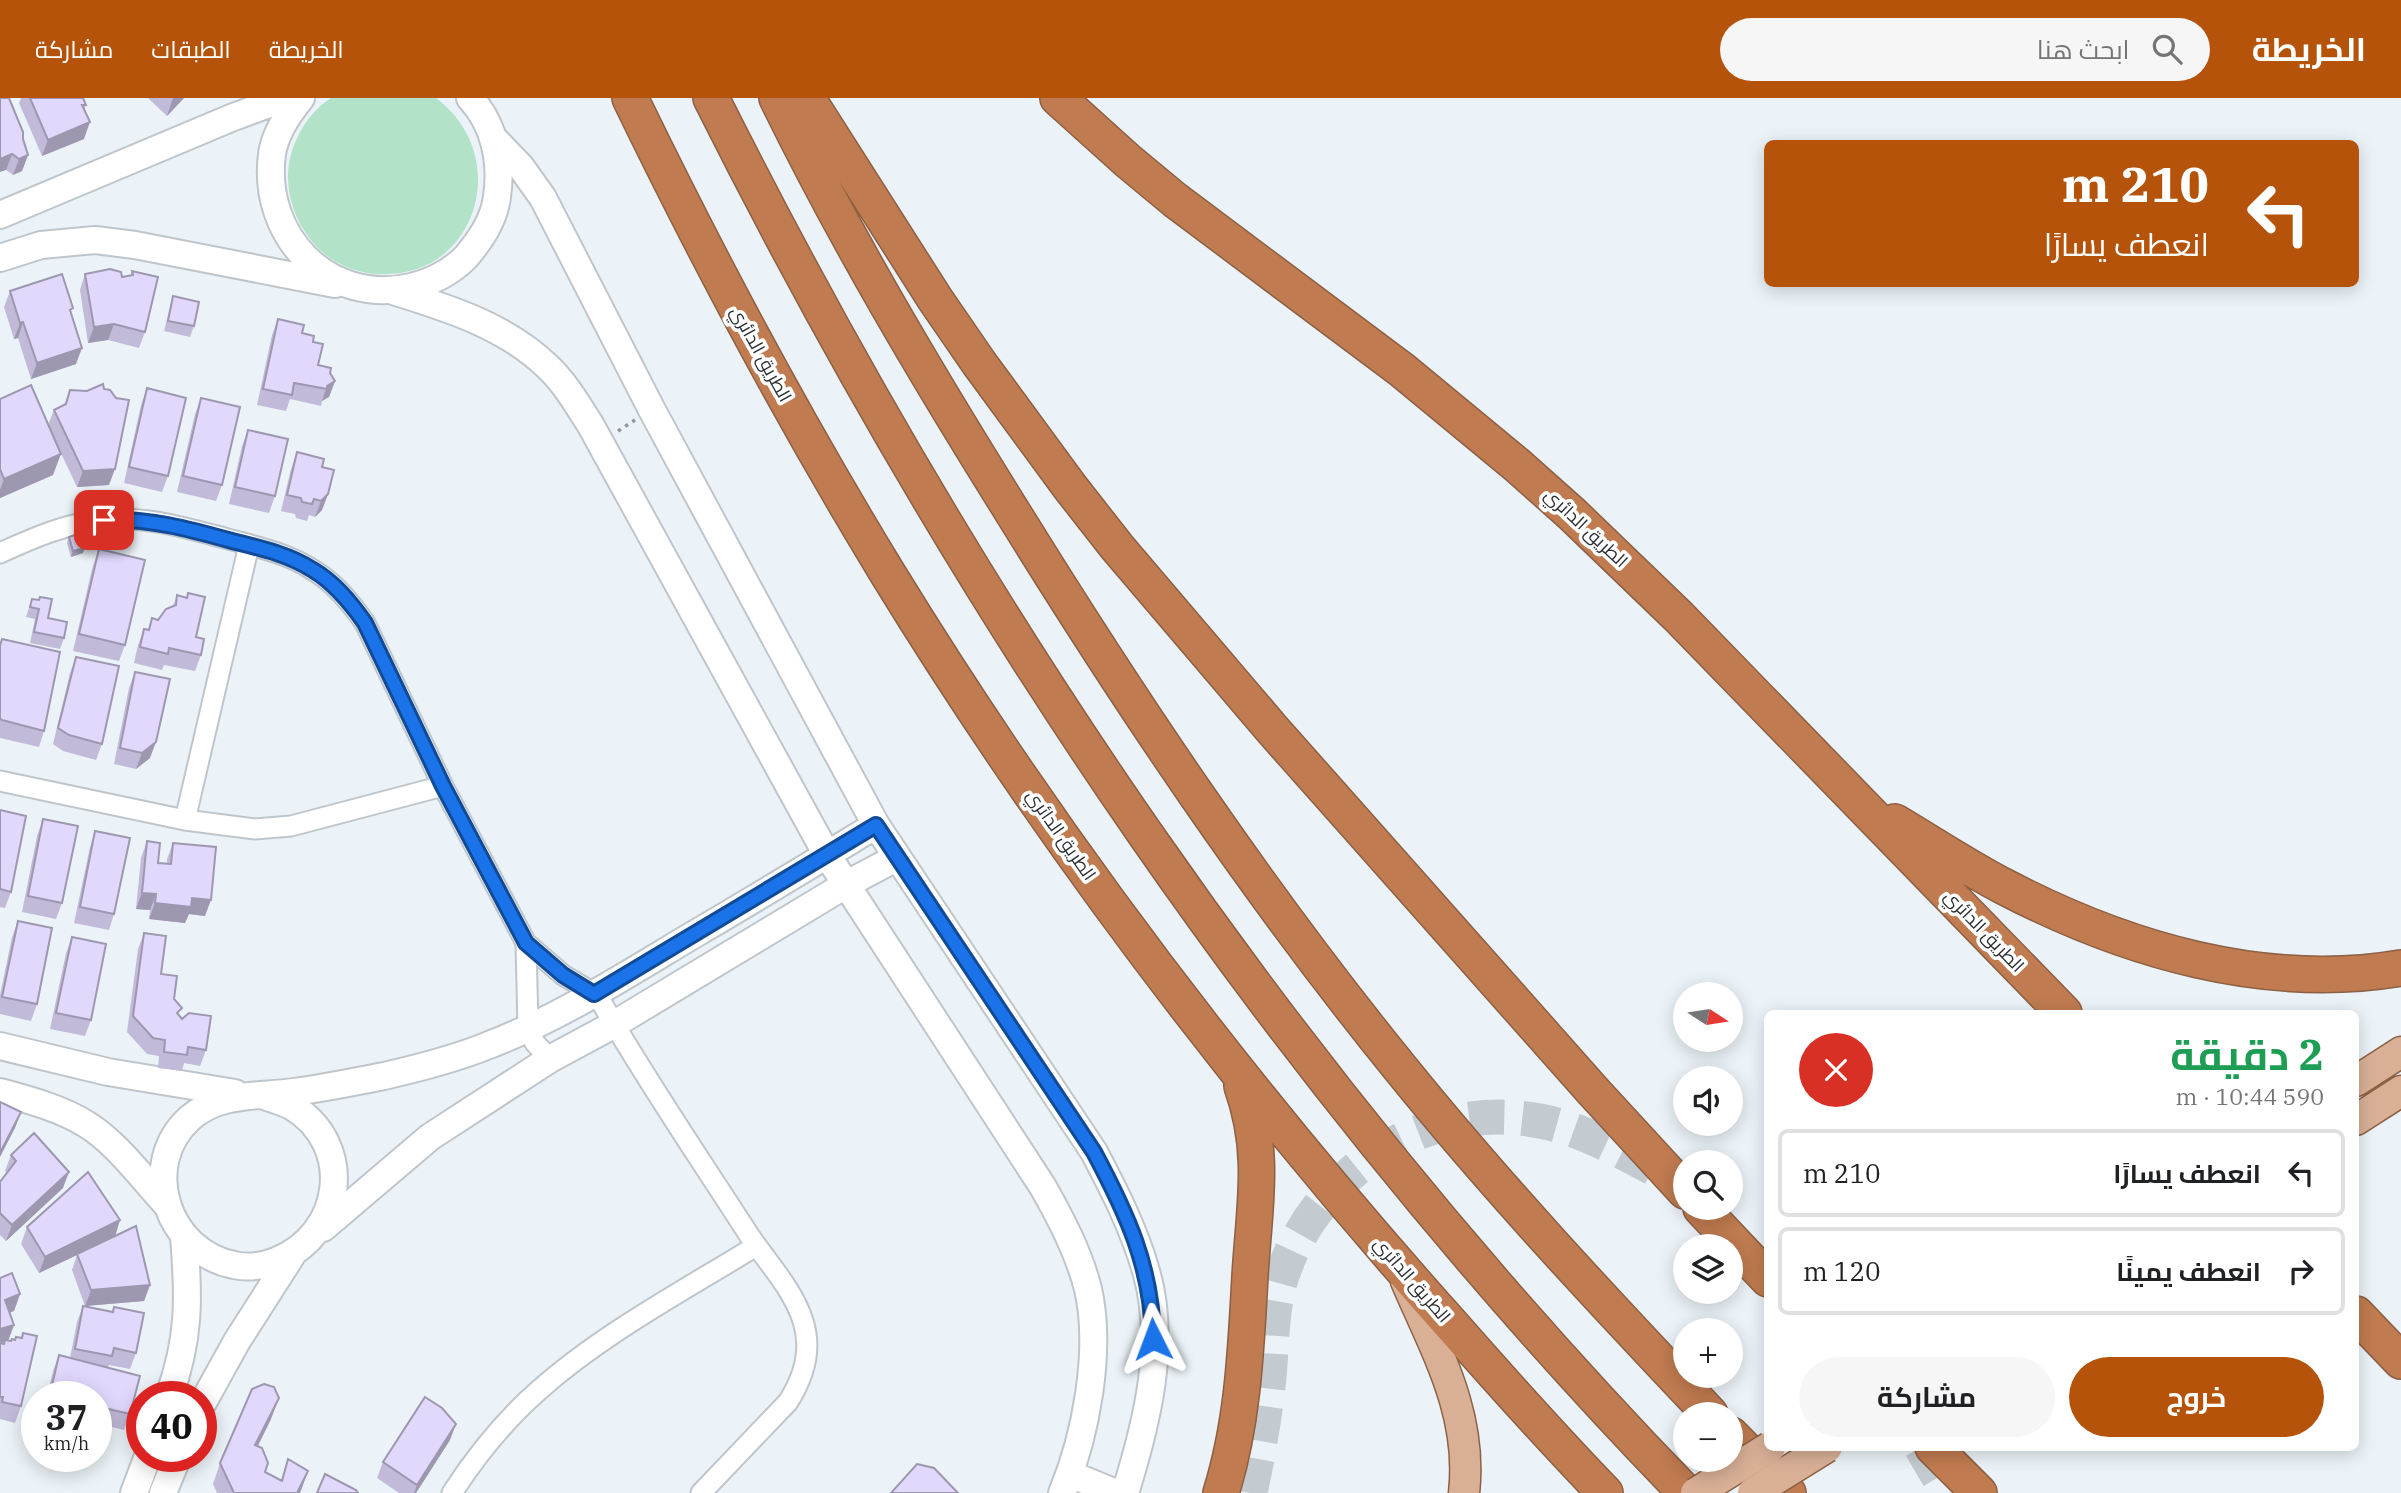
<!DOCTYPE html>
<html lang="ar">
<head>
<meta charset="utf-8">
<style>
	body { margin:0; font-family:"IBM Plex Serif",Cairo,serif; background:#f6f6f6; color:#202124; direction:rtl; height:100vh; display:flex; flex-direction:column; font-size:26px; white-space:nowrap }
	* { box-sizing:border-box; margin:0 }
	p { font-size:23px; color:#757577 }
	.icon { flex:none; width:38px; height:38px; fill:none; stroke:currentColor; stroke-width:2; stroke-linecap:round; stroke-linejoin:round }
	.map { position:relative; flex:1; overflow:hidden; direction:ltr }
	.panel { position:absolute; left:1764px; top:912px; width:595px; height:441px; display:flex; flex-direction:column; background:#fff; border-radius:10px; box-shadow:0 4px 18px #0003; direction:rtl }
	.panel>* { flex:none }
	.top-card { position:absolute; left:1764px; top:42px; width:595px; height:147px; border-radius:10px; box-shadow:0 4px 18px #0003; direction:rtl; background:#b45309; color:#fff; overflow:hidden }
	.needle { width:46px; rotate:102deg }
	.fabs { position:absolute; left:1673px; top:884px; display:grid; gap:14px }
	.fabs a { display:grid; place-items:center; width:70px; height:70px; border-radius:50%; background:#fff; box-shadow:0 4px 18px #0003; font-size:35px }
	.speed { position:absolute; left:21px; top:1283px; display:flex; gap:14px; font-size:35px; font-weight:700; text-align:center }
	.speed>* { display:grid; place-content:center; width:91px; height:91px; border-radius:50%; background:#fff; box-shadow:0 4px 18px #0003; line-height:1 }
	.speed small { font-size:18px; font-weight:400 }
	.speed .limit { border:10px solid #d22; background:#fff; color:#111 }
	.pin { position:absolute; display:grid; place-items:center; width:60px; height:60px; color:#fff; margin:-30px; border-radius:14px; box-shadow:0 4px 10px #0006 }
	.me { position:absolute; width:77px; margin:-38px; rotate:357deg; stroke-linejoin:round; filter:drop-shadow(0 0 5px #0008) }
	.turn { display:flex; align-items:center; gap:24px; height:147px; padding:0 35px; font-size:32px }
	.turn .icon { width:91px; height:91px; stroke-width:2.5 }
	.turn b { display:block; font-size:49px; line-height:60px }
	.round { display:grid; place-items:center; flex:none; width:74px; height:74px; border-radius:37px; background:#f6f6f6 }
	.summary { display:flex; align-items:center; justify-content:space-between; height:119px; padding:0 35px }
	h1 { font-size:42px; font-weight:700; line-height:52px; color:#1e9e55 }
	.action { display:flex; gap:14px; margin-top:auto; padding:14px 35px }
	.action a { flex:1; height:80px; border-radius:42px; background:#b45309; color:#fff; font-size:28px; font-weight:700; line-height:80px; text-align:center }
	.action a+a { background:#f6f6f6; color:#202124 }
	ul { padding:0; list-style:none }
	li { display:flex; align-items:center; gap:21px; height:88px; margin:0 14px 10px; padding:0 21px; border:4px solid #e0e0e0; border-radius:10px }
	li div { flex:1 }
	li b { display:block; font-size:26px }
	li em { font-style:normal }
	header { display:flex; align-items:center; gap:42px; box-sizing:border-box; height:98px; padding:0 35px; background:#b45309; color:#fff }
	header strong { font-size:33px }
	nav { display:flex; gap:38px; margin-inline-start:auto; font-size:24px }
	.search { width:490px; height:63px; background:#f6f6f6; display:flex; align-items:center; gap:18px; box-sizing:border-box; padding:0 24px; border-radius:38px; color:#757577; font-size:26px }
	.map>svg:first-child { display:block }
	.green { fill:#b2e3c8 }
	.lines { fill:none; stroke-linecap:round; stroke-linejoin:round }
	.highway-tunnel { stroke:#c4cbd0; stroke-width:35; stroke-dasharray:35 18; stroke-linecap:butt }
	.street-casing { stroke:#bfc6cb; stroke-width:23 }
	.secondary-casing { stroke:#bfc6cb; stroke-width:30 }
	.primary-casing { stroke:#8c6044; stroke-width:33 }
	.highway-casing { stroke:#8c6044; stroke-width:38 }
	.path { stroke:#91979a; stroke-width:3.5; stroke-dasharray:3.5 5; stroke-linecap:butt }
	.street { stroke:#fff; stroke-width:19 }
	.secondary { stroke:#fff; stroke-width:26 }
	.primary { stroke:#d9b096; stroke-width:30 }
	.highway { stroke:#c07b50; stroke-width:35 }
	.primary-bridge-casing { stroke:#8c6044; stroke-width:33; stroke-linecap:butt }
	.primary-bridge { stroke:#d9b096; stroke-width:30 }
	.wall { fill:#c2bad9 }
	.shaded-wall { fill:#9e97b0 }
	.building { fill:#e1d8fc; stroke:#9e97b0; stroke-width:2 }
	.route-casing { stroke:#114b97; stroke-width:18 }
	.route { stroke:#1a73e8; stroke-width:12 }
	.labels { text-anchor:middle; stroke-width:7; stroke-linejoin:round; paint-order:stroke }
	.street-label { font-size:18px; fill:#2a2d2f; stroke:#fff }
</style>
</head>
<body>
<header>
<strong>الخريطة</strong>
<div class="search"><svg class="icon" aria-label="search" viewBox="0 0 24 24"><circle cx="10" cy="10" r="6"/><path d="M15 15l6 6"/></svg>ابحث هنا</div>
<nav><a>الخريطة</a><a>الطبقات</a><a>مشاركة</a></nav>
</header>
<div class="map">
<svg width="2401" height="1395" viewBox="0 0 2401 1395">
	<rect width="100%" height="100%" fill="#ebf3f8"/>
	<path class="green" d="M331,0h105c78,58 41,182 -58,176 -21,-1 -42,-9 -58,-24 -19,-19 -31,-43 -32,-71 -1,-30 17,-65 43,-81z"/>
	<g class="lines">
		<path class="highway-tunnel" d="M1921,1349l27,46
			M1250,1395c8,-38 15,-77 19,-116 3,-32 2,-63 11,-95 33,-110 146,-183 260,-161 47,9 89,35 132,57"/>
		<defs>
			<path id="street" d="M0,455c33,-15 65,-29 101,-33 44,-5 85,8 127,19 29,8 59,14 85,31 22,13 38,33 52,53l78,163 83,157 37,32 32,19 8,11c45,78 97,154 146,230 18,27 44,54 54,86 9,28 1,56 -15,81l-87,91
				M0,683l185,39 70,9 36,-3 152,-40
				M185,722l64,-275
				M526,845l2,85 7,15 15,16
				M452,1395c24,-37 53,-73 86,-102 64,-57 145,-100 218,-145"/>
			<path id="secondary" d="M301,0c-13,16 -26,35 -29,56 -11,82 56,152 139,133 21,-5 40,-15 55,-30 15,-18 28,-37 31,-60 5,-35 -2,-72 -27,-99
				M495,42l26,27 22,31 109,212 224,415 218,327c20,38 40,77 52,119 21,72 1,152 -21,222
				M0,117l231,-97 54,-20
				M0,160l41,-13 54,-5 40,5 200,39
				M393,193c55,17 113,35 155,76 17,16 29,37 42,57l237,431 216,332c18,32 36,66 45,102 14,61 -2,147 -26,204
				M0,948l108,26 127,21
				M0,994c29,8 60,16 86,32 31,19 55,53 80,80
				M264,998c9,3 20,6 29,11 63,39 50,128 -17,154 -13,5 -29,7 -42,4 -67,-13 -96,-100 -44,-147 30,-26 67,-21 104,-26 30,-4 60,-10 90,-16 35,-8 71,-17 105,-31 70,-27 134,-68 199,-107 63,-37 126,-75 188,-113
				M323,1130l107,-91 120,-78 63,-34 234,-141 49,-26
				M169,1298c21,-57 20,-99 15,-159
				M201,1308l36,-65 55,-86
				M1070,1376l46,19
				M134,1395l14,-37
				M163,1395l15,-37"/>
			<path id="primary" d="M2356,983l45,-29
				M2356,1022l45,-29
				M1406,1183c30,70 67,133 58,212"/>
			<path id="highway" d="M630,0c79,163 164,322 258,476 163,266 353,515 561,748 51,58 102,115 156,171
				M711,0c258,515 574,981 975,1395
				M777,0c69,141 150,277 233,410 120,194 247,384 391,561 97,120 203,233 309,345
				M807,0l128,201 44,64 91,124 47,60 155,182 321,362 92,100
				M1058,0l70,63 47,39 227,170 115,95 55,49 107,103 385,396
				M1895,724c37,22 73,46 110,65 121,63 260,104 396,81
				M1701,1110l67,71
				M2356,1216l45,47
				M1731,1337l57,58
				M1933,1349l46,46
				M1221,1395c22,-70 25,-144 29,-217 4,-68 16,-123 -8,-190"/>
		</defs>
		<use href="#street" class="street-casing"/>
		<use href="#secondary" class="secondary-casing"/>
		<use href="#primary" class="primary-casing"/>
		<use href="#highway" class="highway-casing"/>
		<path class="path" d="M618,333l17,-11"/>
		<use href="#street" class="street"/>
		<use href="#secondary" class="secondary"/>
		<use href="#primary" class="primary"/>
		<use href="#highway" class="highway"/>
		<defs>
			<path id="primary-bridge" d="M1696,1395l74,-46
				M1753,1395l74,-46"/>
		</defs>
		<use href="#primary-bridge" class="primary-bridge-casing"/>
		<use href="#primary-bridge" class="primary-bridge"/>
	</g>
	<path class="wall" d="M0,0l23,41 5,16 -6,16 -9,4 -7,-5z
		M21,0h62l3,7 -2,5v29l-42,17 -23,-53z
		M148,0h36l-17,18z
		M132,173l13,61 -6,16 -31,-8 -20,3 -8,-53 5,-16 37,3 8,-1z
		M10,193l61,23 5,50 -45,15 -13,-41 -4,1 -10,-32z
		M173,198l21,30 -4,11 -26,-6 6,-24z
		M278,221l24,14 11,9 5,23 12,8 5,8 -6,16 -7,4 -1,5 -31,-7 -4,12 -29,-6 15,-70z
		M147,290l21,88 -6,16 -38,-9 17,-78z
		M70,292l39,95 -32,2 -19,-40 -5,28 -53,23v-99l48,26 6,-15 10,-5z
		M201,300l21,87 -6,16 -39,-9 18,-78z
		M248,332l27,66 -6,17 -40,-9 13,-58z
		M297,354l25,15 6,27 -6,16 -7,7 -6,-2 -2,6 -11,-3 -1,-4 -14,-3 10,-42z
		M69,439l14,16 -12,4 -4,-14z
		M99,451l26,96 -6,16 -46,-10 20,-86z
		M188,495l8,44 5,18 -6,16 -31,-6 -2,5 -28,-7 4,-18 6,-16 4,1 4,-12 6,2 15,-14 4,-11 10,3z
		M32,501l32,39 -4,11 -30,-6 5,-24 -9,-2z
		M0,546l44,87 -5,16 -39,-9z
		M76,559l26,87 -6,16 -33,-9 -10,-7 17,-71z
		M135,574l15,86 -14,11 -22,-5 15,-76z
		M0,712l11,82 -6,16 -5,-1z
		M43,721l19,84 -6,16 -34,-7 15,-76z
		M95,733l19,83 -5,16 -35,-7 16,-76z
		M147,743l11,22 9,1v-5l6,-16 32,73 -16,-2 -4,9 -36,-4 1,-9 -14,-1 5,-51z
		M18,823l19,83 -6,17 -31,-7v-19l12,-58z
		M144,835l17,41 13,25 5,17 27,34 -6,16 -16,-3 -2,8 -24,-3 1,-12 -12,-2 -20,-22 11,-83z
		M72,839l19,83 -6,16 -35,-7 16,-76z
		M11,1057l52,33 -57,53 -6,-6v-53l7,-9 -2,-2z
		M27,1129l88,9 35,49 -6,16 -59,5 -13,-36 5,-15 -38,18 -18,-29z
		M0,1180l20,16 -6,17 -4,1 4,13 -6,16h3l10,-3 2,-5 -2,73 -6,17 -15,-4z
		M83,1208l29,6 2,-5 22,46 -6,16 -21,-4 -1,2 22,47 -6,16 -28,-7v-27h-49l6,-25 6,-16 11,3 7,-36z
		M271,1321l-13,27 7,26 16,8 7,-21 20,12 -8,22h-83l-4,-9 7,-21z
		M450,1342l-34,53h-17l-22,-15 6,-16z"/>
	<path class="shaded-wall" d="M173,0h11l-17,18z
		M90,24l-6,17 -42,17 6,-16z
		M12,56l-6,16 -6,2v-13z
		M28,57l-6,16 -9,4 6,-16z
		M23,224l-5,16 -4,1 6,-16z
		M114,226l-6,16 -20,3 6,-16z
		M82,250l-6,16 -45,15 6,-16z
		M335,283l-6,16 -7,4 5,-15z
		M61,356l-8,21 -53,23v-8l4,-11z
		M115,371l-6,16 -32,2 6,-16z
		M328,396l-6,16 -7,7 6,-16z
		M85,450l-2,5 -12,4 2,-6z
		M156,644l-6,16 -14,11 6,-16z
		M142,795l14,1 -6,16 -14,-1z
		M192,800l19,2 -6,16 -16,-2 -4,9 -36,-4 6,-16z
		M21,1014l-6,16 -15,29v-4z
		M69,1074l-6,16 -57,53 6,-16z
		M120,1122l-5,17 -76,36 6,-16z
		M150,1187l-6,16 -59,5 6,-16z
		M20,1196l-6,17 -14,5 5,-16z
		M14,1227l-6,16 -8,2v-14z
		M279,1300l-8,21 -24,48 8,-22z
		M456,1326l-6,16 -34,53h-2l3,-8z
		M308,1373l-8,22h-3z"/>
	<path class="building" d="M0,0h9l14,34v7l5,16 -9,4 -7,-5 -12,5z
		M30,0h53l3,7h-4l8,17 -42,18z
		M110,171l11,3 1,5 11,-2 -1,-4 26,6 -13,55 -31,-8 -20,3 -9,-53z
		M62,176l11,34 -3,2 12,38 -45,15 -14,-41 -3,1 -10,-32z
		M173,198l26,6 -5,24 -26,-5z
		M278,221l26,6 -2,8 12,3 -1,6 10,2 -5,21 13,3 -1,5 5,8 -8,5v3l-33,-6 -2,12 -29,-6z
		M103,286l1,5 6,1 6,8 13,2 -14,69 -32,2 -29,-61 12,-6 4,-14 17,1z
		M31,287l30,69 -57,25 -4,-10v-70z
		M147,290l39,10 -18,78 -39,-9z
		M201,300l39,9 -18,78 -39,-9z
		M248,332l40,9 -13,57 -40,-9z
		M297,354l27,7 -2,8 12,3 -6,24 -7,7 -7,-2 -2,5 -10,-2 -1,-4 -14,-3z
		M81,435l4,15 -12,3 -4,-14z
		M99,451l46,11 -20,85 -46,-11z
		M188,495l17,4 -9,40 8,2 -3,16 -32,-7 -1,6 -28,-7 4,-18 5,1 3,-12 6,2 8,-11 10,-4 1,-10 10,3z
		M40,499l12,2 -4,19 19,4 -3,16 -30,-6 5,-23 -9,-2 2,-8 7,1z
		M2,541l58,13 -16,79 -42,-11 -2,-1v-73z
		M76,559l43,9 -17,78 -33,-9 -11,-7z
		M135,574l35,7 -14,63 -14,11 -22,-5z
		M0,712l26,6 -15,76 -11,-3z
		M43,721l35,7 -16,77 -34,-7z
		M95,733l35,7 -16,76 -34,-7z
		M147,743l13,2 -2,20 13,1 2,-21 43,4 -5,53 -19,-2 -1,9 -36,-4 1,-9 -14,-1z
		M18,823l34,7 -15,76 -35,-7z
		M144,835l22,3 -5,38 16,2 -3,23 8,9 -5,5 5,6 7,-6 22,3 -5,34 -18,-3 -1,8 -23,-3 1,-12 -12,-2 -20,-22z
		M72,839l34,7 -15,76 -35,-7z
		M0,1004l21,10 -21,41z
		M34,1035l35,39 -57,53 -12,-12v-31l16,-21 -5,-6z
		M88,1074l32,48 -75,37 -18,-30z
		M136,1128l14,59 -59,5 -14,-36z
		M12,1175l8,21 -15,6 9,25 -14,4v-51z
		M83,1208l30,6 1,-5 30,6 -8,40 -22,-5 -2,8 -37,-7z
		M23,1235l14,3 -16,70 -19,-4 1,-5h-3v-54l4,1 1,-4 6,1 1,-2 3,1 1,-3 6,1z
		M59,1257l81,21 -10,38 -34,-8v-10h-37l-9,-2z
		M264,1286l10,3 5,11 -24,47 7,3 6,15 -3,9 17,9 6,-22 20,12 -11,22h-63l-14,-30 32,-74z
		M425,1299l17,11 14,16 -39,61 -34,-23z
		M917,1366l17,4 24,25h-67z
		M325,1376l31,16 2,3h-41z"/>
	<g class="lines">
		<defs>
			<path id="route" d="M104,422c45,-2 85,9 128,21 28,7 56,13 81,29 22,13 38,33 52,53l78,163 83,157 37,32 31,19 282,-169 218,327c33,62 58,115 59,187"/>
		</defs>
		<use href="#route" class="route-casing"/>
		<use href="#route" class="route"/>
	</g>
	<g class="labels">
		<g class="street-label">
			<text transform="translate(761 256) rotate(61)" y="6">الطريق الدائري</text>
			<text transform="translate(1586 430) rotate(43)" y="6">الطريق الدائري</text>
			<text transform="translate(1061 737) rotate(55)" y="6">الطريق الدائري</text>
			<text transform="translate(1984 833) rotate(46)" y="6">الطريق الدائري</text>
			<text transform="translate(1412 1182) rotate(49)" y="6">الطريق الدائري</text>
		</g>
	</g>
</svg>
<div class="fabs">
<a><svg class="needle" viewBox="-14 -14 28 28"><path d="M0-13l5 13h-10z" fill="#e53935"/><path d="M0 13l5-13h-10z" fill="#757577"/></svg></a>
<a><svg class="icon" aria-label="sound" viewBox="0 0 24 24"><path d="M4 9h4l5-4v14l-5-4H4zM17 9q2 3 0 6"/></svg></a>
<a><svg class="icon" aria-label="search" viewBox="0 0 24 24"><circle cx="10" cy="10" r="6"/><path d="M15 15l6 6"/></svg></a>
<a><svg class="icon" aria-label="layers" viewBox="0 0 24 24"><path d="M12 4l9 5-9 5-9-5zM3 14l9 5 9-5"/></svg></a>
<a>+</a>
<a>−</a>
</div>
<div class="speed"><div>37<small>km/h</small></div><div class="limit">40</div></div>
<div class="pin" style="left:104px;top:422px;background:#d93025"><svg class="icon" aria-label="arrive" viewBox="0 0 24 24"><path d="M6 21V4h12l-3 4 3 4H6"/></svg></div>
<svg class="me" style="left:1153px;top:1241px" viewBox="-20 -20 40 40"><path d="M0-17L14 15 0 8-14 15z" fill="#1a73e8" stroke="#fff" stroke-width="4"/></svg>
<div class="top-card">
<div class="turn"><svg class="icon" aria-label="left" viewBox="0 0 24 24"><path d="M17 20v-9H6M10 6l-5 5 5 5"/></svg><div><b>210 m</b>انعطف يسارًا</div></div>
</div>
<section class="panel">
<div class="summary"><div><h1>2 دقيقة</h1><p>590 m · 10:44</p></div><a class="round" style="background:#d93025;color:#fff"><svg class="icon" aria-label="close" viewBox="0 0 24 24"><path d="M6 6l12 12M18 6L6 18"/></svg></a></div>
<ul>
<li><svg class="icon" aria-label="left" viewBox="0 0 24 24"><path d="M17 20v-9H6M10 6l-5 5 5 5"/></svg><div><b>انعطف يسارًا</b></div><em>210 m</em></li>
<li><svg class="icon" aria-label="right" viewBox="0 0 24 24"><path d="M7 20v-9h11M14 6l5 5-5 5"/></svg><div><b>انعطف يمينًا</b></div><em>120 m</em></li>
</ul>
<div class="action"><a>خروج</a><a>مشاركة</a></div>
</section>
</div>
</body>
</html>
